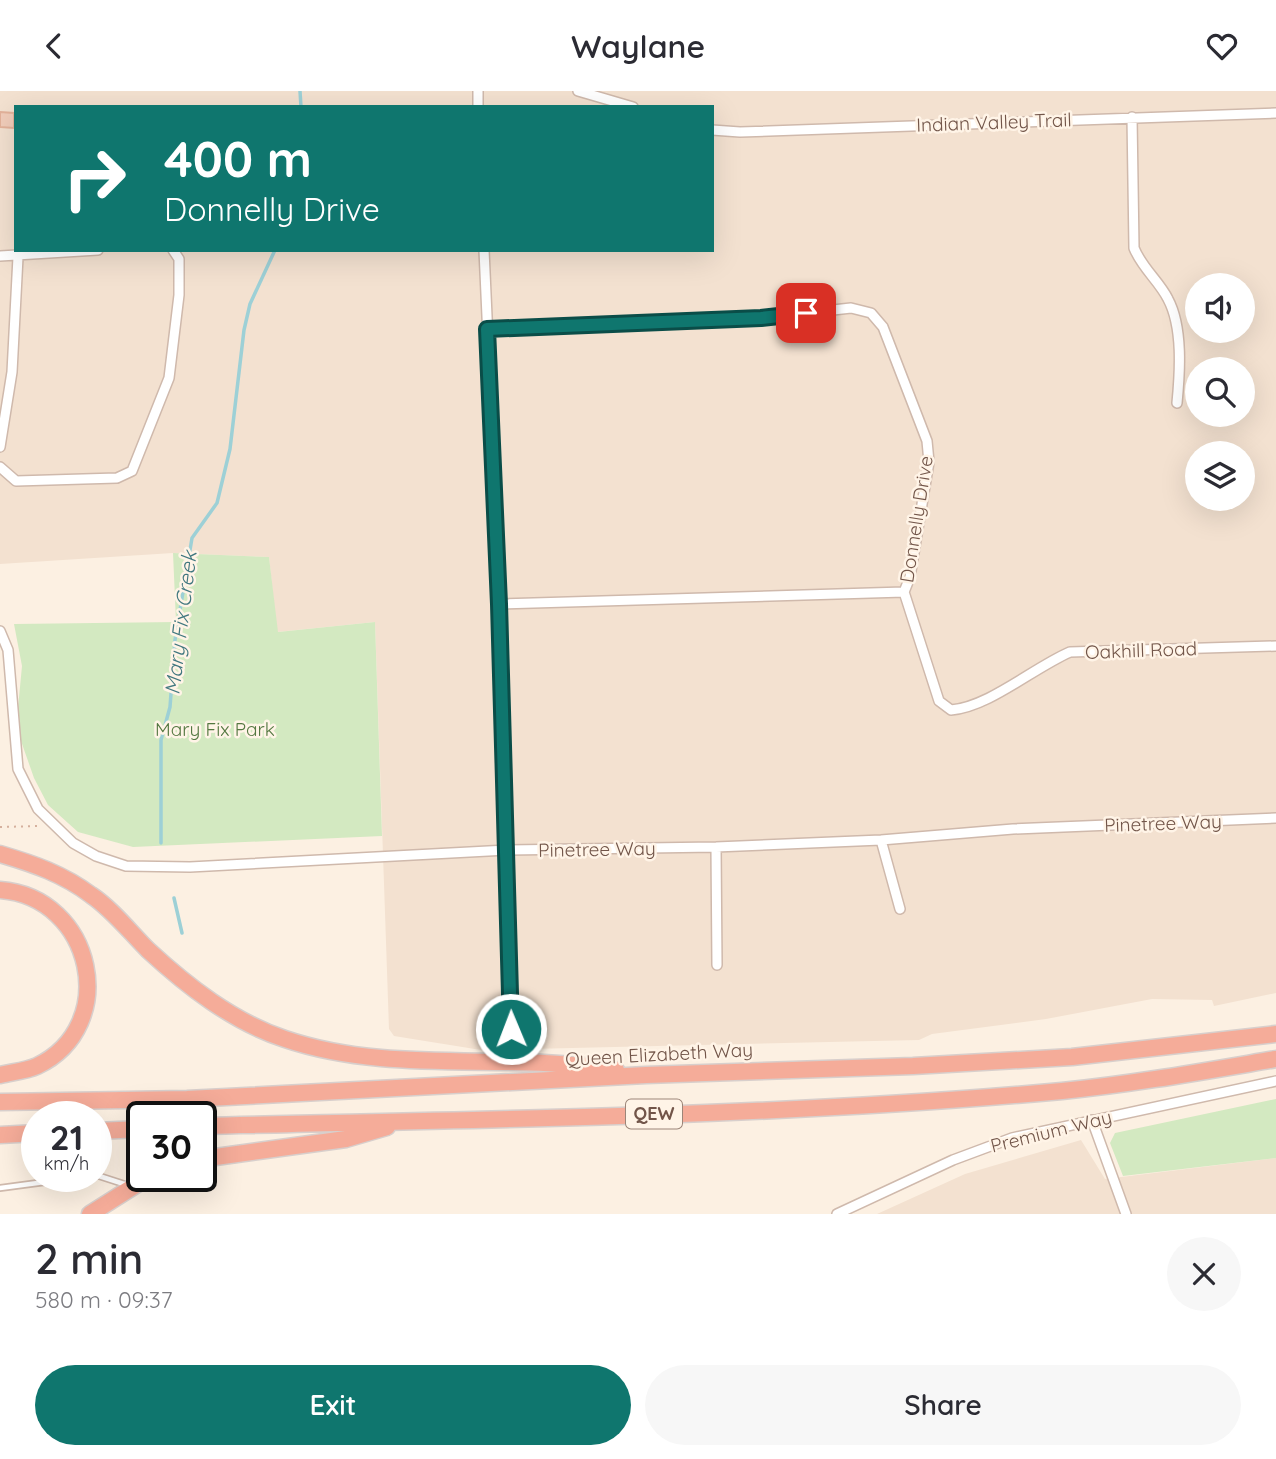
<!DOCTYPE html>
<html lang="en">
<head>
<meta charset="utf-8">
<style>
	body { margin:0; font-family:Quicksand,sans-serif; background:#f7f7f7; color:#2b2b33; height:100vh; display:flex; flex-direction:column; font-size:26px; white-space:nowrap }
	* { box-sizing:border-box; margin:0 }
	p { font-size:23px; color:#7c7c81 }
	.icon { flex:none; width:38px; height:38px; fill:none; stroke:currentColor; stroke-width:2; stroke-linecap:round; stroke-linejoin:round }
	.map { position:relative; height:1123px; overflow:hidden }
	.side { display:flex; flex-direction:column; background:#fff; flex:1 }
	.side>* { flex:none }
	.hud { position:absolute; left:14px; top:14px; width:700px; height:147px; border-radius:0px; box-shadow:0 7px 28px #0002; background:#0f766e; color:#fff; overflow:hidden }
	.controls { position:absolute; left:1185px; top:182px; display:grid; gap:14px }
	.controls a { display:grid; place-items:center; width:70px; height:70px; border-radius:50%; background:#fff; box-shadow:0 7px 28px #0002; font-size:35px }
	.speed { position:absolute; left:21px; top:1010px; display:flex; gap:14px; font-size:35px; font-weight:700; text-align:center }
	.speed>* { display:grid; place-content:center; width:91px; height:91px; border-radius:50%; background:#fff; box-shadow:0 7px 28px #0002; line-height:1 }
	.speed small { font-size:18px; font-weight:400 }
	.speed .limit { border:4px solid #111; border-radius:10px; background:#fff; color:#111 }
	.pin { position:absolute; display:grid; place-items:center; width:60px; height:60px; color:#fff; margin:-30px; border-radius:14px; box-shadow:0 4px 10px #0006 }
	.me { position:absolute; width:77px; margin:-38px; rotate:359deg; stroke-linejoin:round; filter:drop-shadow(0 0 5px #0008) }
	.turn { display:flex; align-items:center; gap:24px; height:147px; padding:0 35px; font-size:32px }
	.turn .icon { width:91px; height:91px; stroke-width:2.5 }
	.turn b { display:block; font-size:49px; line-height:60px }
	.round { display:grid; place-items:center; flex:none; width:74px; height:74px; border-radius:37px; background:#f7f7f7 }
	.head { display:flex; align-items:center; justify-content:space-between; height:119px; padding:0 35px }
	h1 { font-size:42px; font-weight:600; line-height:52px }
	.cta { display:flex; gap:14px; margin-top:auto; padding:14px 35px }
	.cta a { flex:1; height:80px; border-radius:42px; background:#0f766e; color:#fff; font-size:28px; font-weight:600; line-height:80px; text-align:center }
	.cta a+a { background:#f7f7f7; color:#2b2b33 }
	header { display:flex; justify-content:space-between; align-items:center; height:91px; padding:0 35px; background:#fff; font-size:32px; font-weight:600 }
	.map>svg:first-child { display:block }
	.residential { fill:#f3e1d0; fill-rule:evenodd }
	.green { fill:#d3e9c1 }
	.lines { fill:none; stroke-linecap:round; stroke-linejoin:round }
	.stream { stroke:#9dd0d6; stroke-width:3.5 }
	.building { fill:#f1cdba; stroke:#e3b29a; stroke-width:2 }
	.lane-casing { stroke:#cfb9ac; stroke-width:8 }
	.street-casing { stroke:#cfb9ac; stroke-width:12 }
	.highway-casing { stroke:#d8cfcc; stroke-width:19 }
	.path { stroke:#d5b09d; stroke-width:2; stroke-dasharray:2 5; stroke-linecap:butt }
	.lane { stroke:#fff; stroke-width:4.5 }
	.street { stroke:#fff; stroke-width:9 }
	.highway { stroke:#f5ac99; stroke-width:16 }
	.route-casing { stroke:#0a4d48; stroke-width:18 }
	.route { stroke:#0f766e; stroke-width:12 }
	.labels { text-anchor:middle; stroke-width:5; stroke-linejoin:round; paint-order:stroke }
	.shield { fill:#fff4e7; stroke:#9c8578; stroke-width:2 }
	.shield-label { font-size:18px; font-weight:bold; fill:#725549 }
	.street-label { font-size:19px; fill:#725549; stroke:#fff4e7 }
	.park-label { font-size:19px; fill:#547841; stroke:#fff4e7 }
	.water-label { font-size:21px; font-style:italic; fill:#40777f; stroke:#fff4e7 }
</style>
</head>
<body>
<header><svg class="icon" aria-label="back" viewBox="0 0 24 24"><path d="M15 5l-7 7 7 7"/></svg>Waylane<svg class="icon" aria-label="heart" viewBox="0 0 24 24"><path d="M12 20l-8-8c-3-5 5-10 8-4 3-6 11-1 8 4z"/></svg></header>
<div class="map">
<svg width="1276" height="1123" viewBox="0 0 1276 1123">
	<rect width="100%" height="100%" fill="#fcf0e2"/>
	<path class="residential" d="M0,0h1276v902l-62,13 -2,-6 -60,-1 -106,20 -114,15 -13,6 -438,10 -87,-14 -5,-7 -14,-407 -98,10 -8,-75 -96,-4 -173,11zM16,16h696v143h-696zM1197,194h45v46h-45zM1197,278h45v46h-45zM1197,362h45v46h-45z
		M1081,1049l24,39 171,-21v56h-399l88,-40z"/>
	<path class="green" d="M173,462l96,4 9,75 97,-10 7,214 -249,11 -55,-15 -30,-27 -14,-27 -13,-37 -3,-33 4,-42 -8,-42 162,-2z
		M1276,1008v59l-153,18 -13,-33 5,-10z"/>
	<g class="lines">
		<path class="stream" d="M300,0l1,16
			M161,752v-103l9,-33 5,-67 17,-102 25,-35 13,-54 14,-119 6,-26 25,-54
			M174,807l8,35"/>
	</g>
	<path class="building" d="M0,21l14,1v15l-14,-1z"/>
	<g class="lines">
		<defs>
			<path id="lane" d="M96,1084l31,10
				M0,1097l90,-12"/>
			<path id="street" d="M478,0v16
				M578,0l55,16
				M1132,26l2,131c8,20 25,33 34,51 15,28 12,73 9,104
				M712,39l28,2 536,-19
				M484,159l16,354 11,425
				M0,165l98,-6
				M487,238l274,-11 90,-10 20,5 12,14 44,114 2,21 -19,115 -6,15 -404,12
				M0,356l12,-75 6,-115
				M0,376l16,14 101,-3 15,-7 37,-93 10,-83v-36l-6,-9
				M904,501l35,109 12,9c38,-3 82,-42 119,-58l206,-6
				M0,540l8,19 10,119 20,40 35,34 23,13 30,10 64,1 317,-17 209,-3 165,-7 132,-11 263,-11
				M881,749l19,69
				M716,756l1,118
				M1092,1029l34,94
				M837,1123l116,-54 59,-22 264,-57"/>
			<path id="highway" d="M0,763c34,10 63,20 91,41 21,14 39,37 57,55 39,36 85,72 137,89 106,36 222,13 331,31
				M0,799c94,7 121,136 37,176 -11,5 -25,6 -37,9
				M0,1011l187,-3 459,-24 267,-9 159,-9 204,-23
				M201,1035c287,-7 575,-9 861,-35 71,-7 143,-20 214,-32
				M96,1040l46,-2
				M0,1044l37,-2
				M201,1068l145,-20 41,-12
				M90,1123l60,-38"/>
		</defs>
		<use href="#lane" class="lane-casing"/>
		<use href="#street" class="street-casing"/>
		<use href="#highway" class="highway-casing"/>
		<path class="path" d="M0,736l38,-1"/>
		<use href="#lane" class="lane"/>
		<use href="#street" class="street"/>
		<use href="#highway" class="highway"/>
	</g>
	<g class="lines">
		<defs>
			<path id="route" d="M511,938l-12,-425 -12,-275 274,-11 45,-5"/>
		</defs>
		<use href="#route" class="route-casing"/>
		<use href="#route" class="route"/>
	</g>
	<g class="labels">
		<rect class="shield" x="626" y="1008.5" width="56" height="29" rx="5"/>
		<g class="shield-label">
			<text x="654" y="1029">QEW</text>
		</g>
		<g class="street-label">
			<text transform="translate(994 31) rotate(-2)" y="7">Indian Valley Trail</text>
			<text transform="translate(916 428) rotate(-81)" y="7">Donnelly Drive</text>
			<text transform="translate(1141 559) rotate(-2)" y="7">Oakhill Road</text>
			<text transform="translate(1163 732) rotate(-2)" y="7">Pinetree Way</text>
			<text transform="translate(597 758) rotate(-1)" y="7">Pinetree Way</text>
			<text transform="translate(659 963) rotate(-3)" y="7">Queen Elizabeth Way</text>
			<text transform="translate(1051 1040) rotate(-14)" y="7">Premium Way</text>
		</g>
		<g class="park-label">
			<text x="215" y="645">Mary Fix Park</text>
		</g>
		<g class="water-label">
			<text transform="translate(181 532) rotate(-83)" y="7">Mary Fix Creek</text>
		</g>
	</g>
</svg>
<div class="controls">
<a><svg class="icon" aria-label="sound" viewBox="0 0 24 24"><path d="M4 9h4l5-4v14l-5-4H4zM17 9q2 3 0 6"/></svg></a>
<a><svg class="icon" aria-label="search" viewBox="0 0 24 24"><circle cx="10" cy="10" r="6"/><path d="M15 15l6 6"/></svg></a>
<a><svg class="icon" aria-label="layers" viewBox="0 0 24 24"><path d="M12 4l9 5-9 5-9-5zM3 14l9 5 9-5"/></svg></a>
</div>
<div class="speed"><div>21<small>km/h</small></div><div class="limit">30</div></div>
<div class="pin" style="left:806px;top:222px;background:#d93025"><svg class="icon" aria-label="arrive" viewBox="0 0 24 24"><path d="M6 21V4h12l-3 4 3 4H6"/></svg></div>
<svg class="me" style="left:511px;top:938px" viewBox="-20 -20 40 40"><circle r="17" fill="#0f766e" stroke="#fff" stroke-width="3"/><path d="M0-11L8 9 0 5-8 9z" fill="#fff"/></svg>
<div class="hud">
<div class="turn"><svg class="icon" aria-label="right" viewBox="0 0 24 24"><path d="M7 20v-9h11M14 6l5 5-5 5"/></svg><div><b>400 m</b>Donnelly Drive</div></div>
</div>
</div>
<section class="side">
<div class="head"><div><h1>2 min</h1><p>580 m · 09:37</p></div><a class="round"><svg class="icon" aria-label="close" viewBox="0 0 24 24"><path d="M6 6l12 12M18 6L6 18"/></svg></a></div>
<div class="cta"><a>Exit</a><a>Share</a></div>
</section>
</body>
</html>
